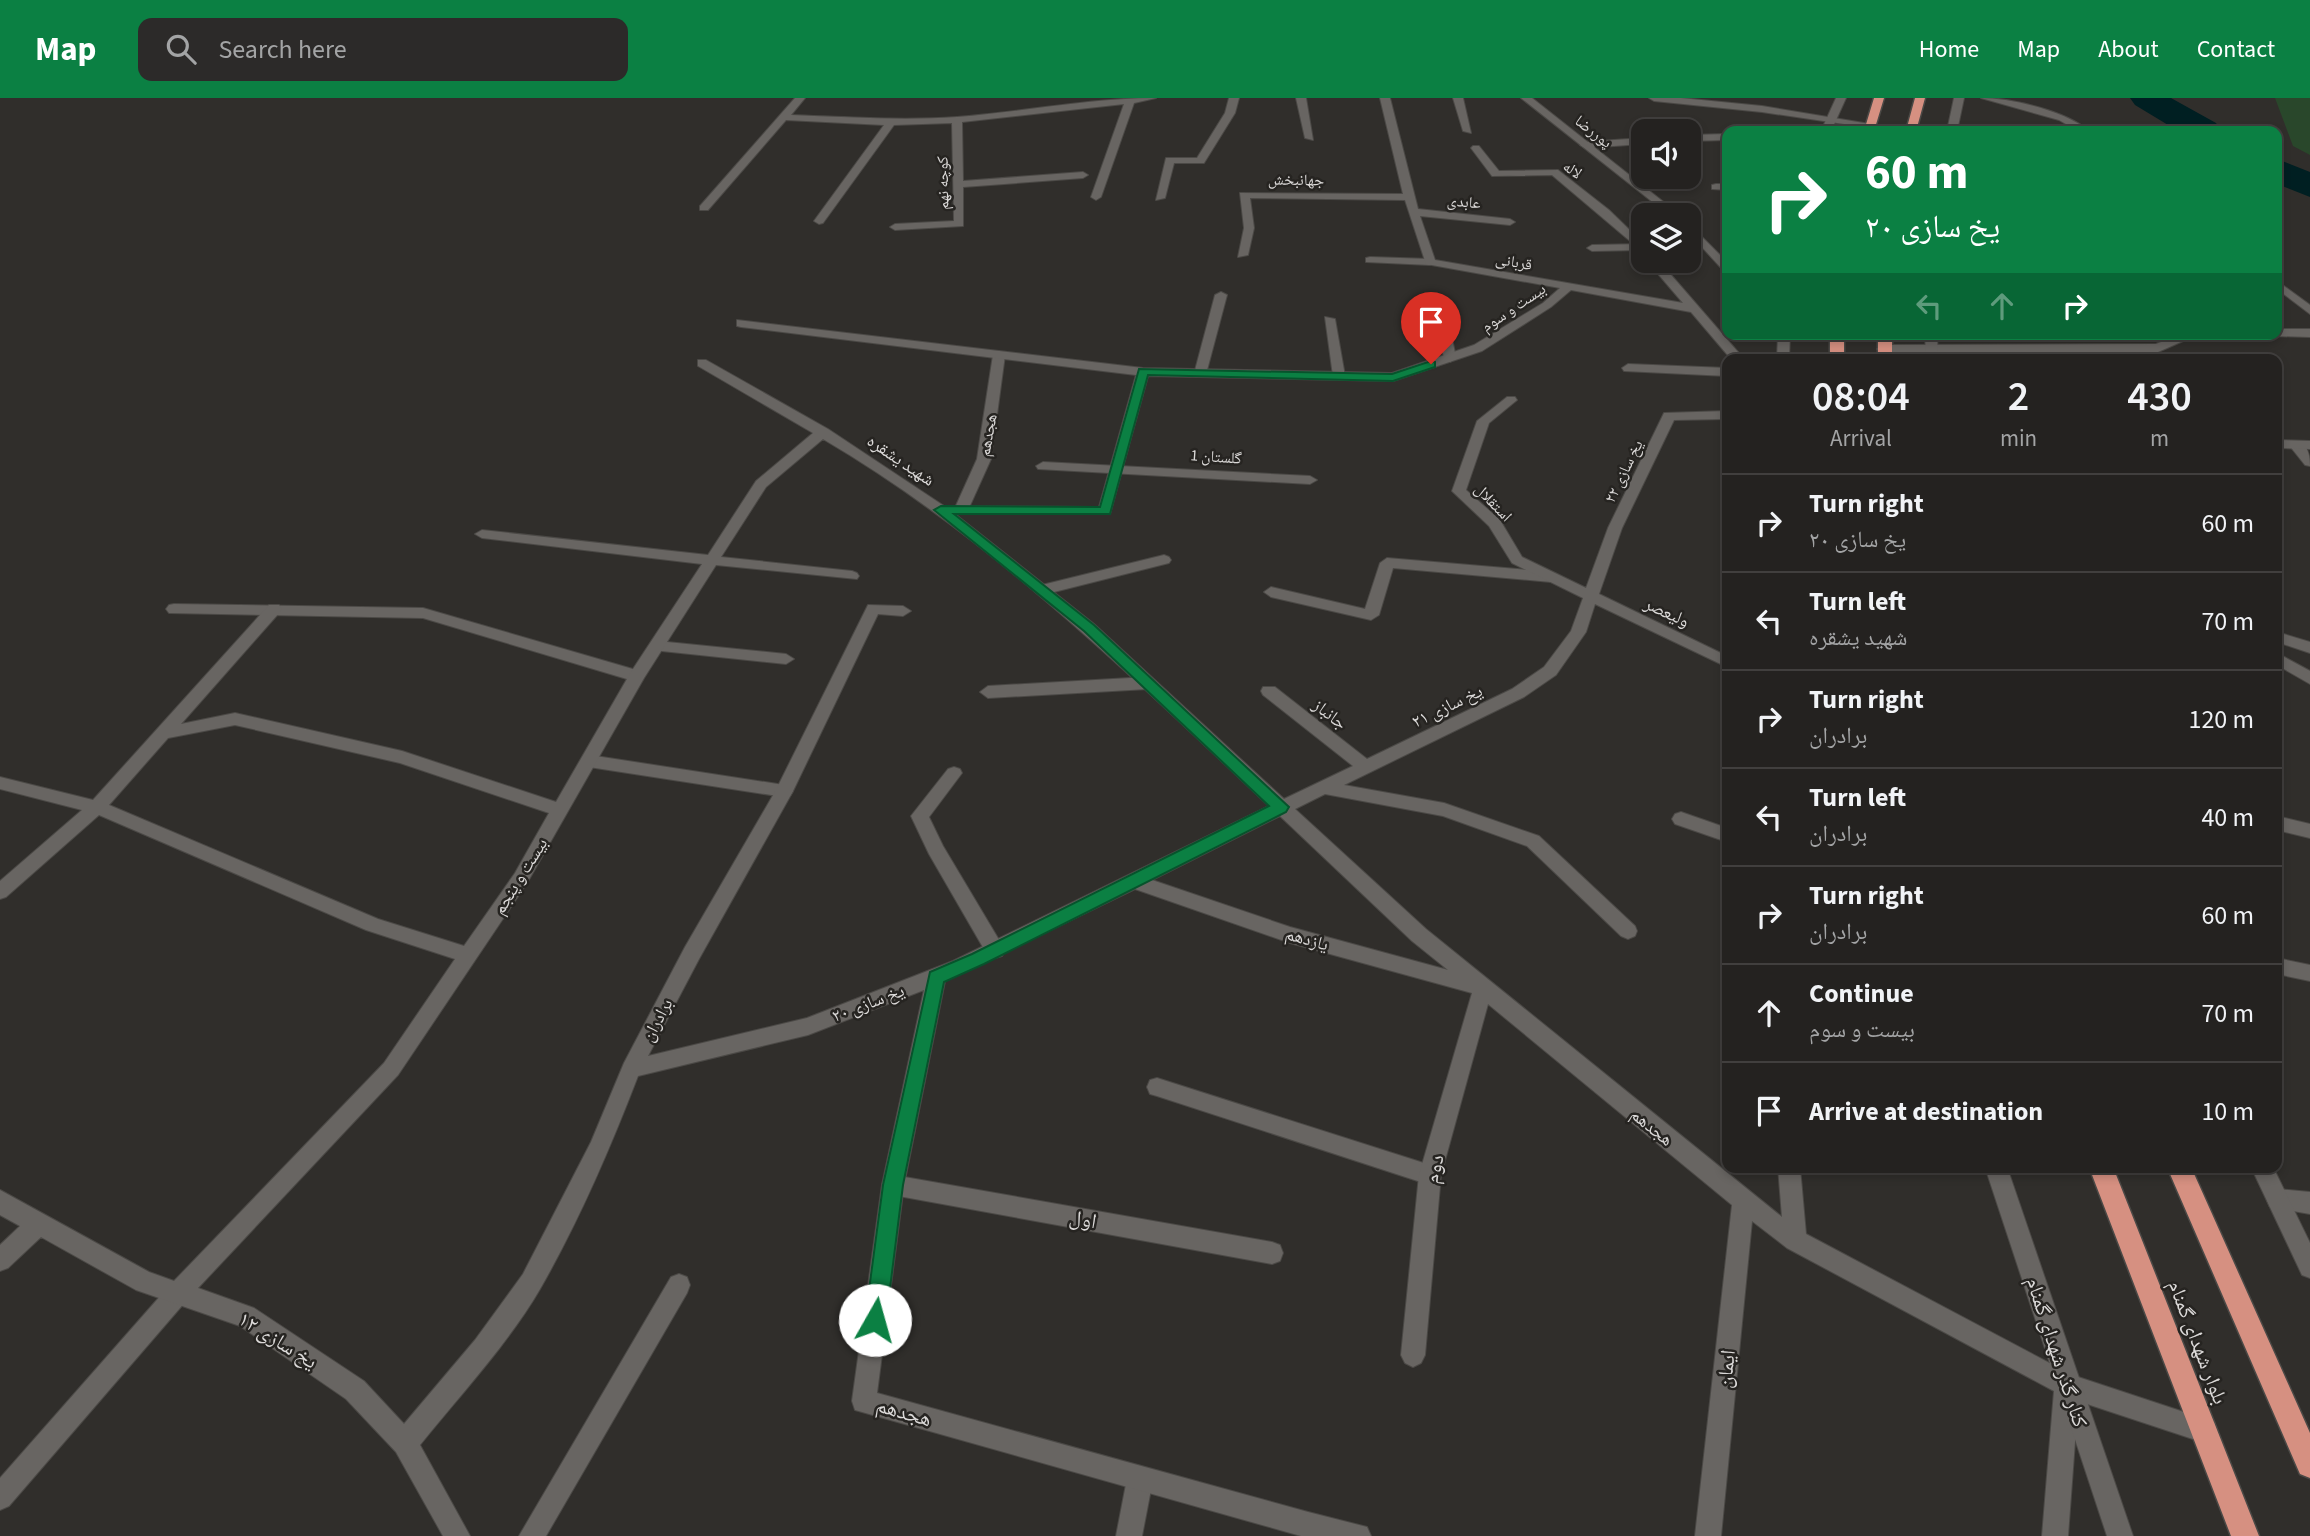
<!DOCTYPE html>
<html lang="en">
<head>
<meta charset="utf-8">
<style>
	body { margin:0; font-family:"Source Sans 3","Noto Naskh Arabic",sans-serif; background:#2c2a29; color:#f1f3f6; height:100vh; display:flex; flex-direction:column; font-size:26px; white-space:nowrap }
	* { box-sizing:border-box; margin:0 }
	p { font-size:23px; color:#a3a4a5 }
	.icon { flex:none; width:38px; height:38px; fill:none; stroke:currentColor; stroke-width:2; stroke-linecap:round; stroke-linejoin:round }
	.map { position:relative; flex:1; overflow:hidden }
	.details { position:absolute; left:1722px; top:256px; width:560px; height:819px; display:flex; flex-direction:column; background:#242220; border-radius:14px; box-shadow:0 4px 10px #0003,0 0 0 2px #413f3e }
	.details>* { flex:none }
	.hud { position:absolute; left:1722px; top:28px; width:560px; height:214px; border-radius:14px; box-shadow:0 4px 10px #0003,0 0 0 2px #413f3e; background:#0b8043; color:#fff; overflow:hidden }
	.buttons { position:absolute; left:1631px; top:21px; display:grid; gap:14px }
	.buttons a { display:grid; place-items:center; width:70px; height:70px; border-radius:14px; background:#242220; box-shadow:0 4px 10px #0003,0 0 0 2px #413f3e; font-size:35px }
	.pin { position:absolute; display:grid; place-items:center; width:60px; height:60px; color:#fff; margin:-72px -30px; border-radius:50% 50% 50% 0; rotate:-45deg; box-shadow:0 0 7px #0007 }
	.pin .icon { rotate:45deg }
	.me { position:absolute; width:77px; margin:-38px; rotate:7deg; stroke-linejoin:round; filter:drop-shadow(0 0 5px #0008) }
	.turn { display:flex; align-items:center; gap:24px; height:147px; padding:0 28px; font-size:32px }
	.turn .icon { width:91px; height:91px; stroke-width:2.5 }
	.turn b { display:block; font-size:49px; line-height:60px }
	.lanes { display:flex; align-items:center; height:66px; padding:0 28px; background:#0003; justify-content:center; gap:35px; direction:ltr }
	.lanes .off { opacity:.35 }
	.eta { display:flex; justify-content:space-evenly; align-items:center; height:119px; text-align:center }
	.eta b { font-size:42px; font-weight:600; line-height:49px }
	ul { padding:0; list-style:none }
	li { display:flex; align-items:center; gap:21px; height:98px; padding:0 28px; border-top:2px solid #413f3e }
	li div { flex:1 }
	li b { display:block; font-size:26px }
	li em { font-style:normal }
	header { display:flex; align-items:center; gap:42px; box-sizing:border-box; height:98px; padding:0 35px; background:#0b8043; color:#fff }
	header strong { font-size:33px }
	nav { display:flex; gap:38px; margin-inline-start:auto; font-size:24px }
	.search { width:490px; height:63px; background:#2c2a29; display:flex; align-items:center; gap:18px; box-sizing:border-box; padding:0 24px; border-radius:14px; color:#a3a4a5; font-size:26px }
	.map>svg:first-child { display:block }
	.green { fill:#29472b }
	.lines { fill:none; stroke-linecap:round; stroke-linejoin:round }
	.river { fill:#001f22; fill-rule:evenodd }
	.service-casing { stroke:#4b4946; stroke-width:2 }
	.minor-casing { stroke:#4b4946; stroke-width:2 }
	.tertiary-casing { stroke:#4b4946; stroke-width:2 }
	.trunk-casing { stroke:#4b4946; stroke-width:3 }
	.service { fill:#686562; fill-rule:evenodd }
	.minor { fill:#686562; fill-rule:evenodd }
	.tertiary { fill:#686562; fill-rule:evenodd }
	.trunk { fill:#d69081; fill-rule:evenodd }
	.route { fill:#0b8043; stroke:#07532c; stroke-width:2 }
	.labels { text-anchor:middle; stroke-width:5; stroke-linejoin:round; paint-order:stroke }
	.far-street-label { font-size:16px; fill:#dbd9d8; stroke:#262421 }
	.street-label { font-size:18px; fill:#dbd9d8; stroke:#262421 }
	.near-street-label { font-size:21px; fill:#dbd9d8; stroke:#262421 }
</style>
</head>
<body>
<header>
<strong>Map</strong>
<div class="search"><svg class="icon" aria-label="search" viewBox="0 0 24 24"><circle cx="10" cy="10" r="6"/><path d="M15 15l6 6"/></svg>Search here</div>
<nav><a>Home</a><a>Map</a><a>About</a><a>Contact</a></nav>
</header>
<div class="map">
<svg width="2310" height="1438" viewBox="0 0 2310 1438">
	<rect width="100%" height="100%" fill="#302e2b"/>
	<path class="green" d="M2275,0h35v57l-17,-9z"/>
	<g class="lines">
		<path class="river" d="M2130,0h41l45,25 5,8h-43l-43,-26z
			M2277,61l33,13v25l-33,-13z"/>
		<defs>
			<path id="service" d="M1229,0h10l-4,15 -31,50h-30l-9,35 -9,2 10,-42h31l28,-45z
				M1296,0h10l7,42 -8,-2z
				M1453,0h10l8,35 -8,-2z
				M1727,36v6l-38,1v-6z
				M1643,40v6l-58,4 -5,-3 5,-3z
				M1689,52l11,12 -1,2 -9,-2z
				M1643,146l-2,6 -49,1 -5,-3 5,-3z
				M1370,159l60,2 6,3 -6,3 -64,-3v-4z
				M1221,194l6,3 -21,79 -2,3h-8l-2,-3 21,-79z
				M1441,212l6,4 9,44 -6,4 -6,-4 -9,-44z
				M1325,219l10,2 10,57 -2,3 -4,1 -6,-4z
				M999,253l6,4 -14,104 -23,51 -7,4 -7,-4 23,-51 16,-104z
				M2296,343c12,3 14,14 14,25l-5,-1 -16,-20z
				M1043,364l267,14 7,4 -7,4 -272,-15 -2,-3z
				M1164,457l5,2 2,3 -2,3 -127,32 -7,-5 7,-5z
				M1387,460l164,14 7,5 -7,5 -158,-14 -14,47 -8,5 -100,-23 -7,-5 7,-5 94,22 15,-46z
				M174,506l249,4 220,64 2,4 -8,6 -214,-64 -254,-5 -3,-4 3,-4z
				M657,543l129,13 8,5 -8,5 -134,-14 -3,-4 3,-4z
				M1148,579l8,6 -8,6 -160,9 -8,-6 8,-6z
				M589,657l195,30 6,1 3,5 -3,5 -6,1 -195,-30 -8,-6z
				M954,669l6,2 2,4 -33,44 14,29 62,104 -3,6 -7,2 -7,-2 -59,-102 -18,-38 37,-47z
				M1157,980l273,87 8,3 3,7 -3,7 -8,3 -273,-89 -7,-2 -3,-7 3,-7z
				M893,1077l379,67 8,3 3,8 -3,8 -8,3 -379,-69 -8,-3 -3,-7 3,-7z
				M178,1183l8,4 4,8 -4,8 -177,205 -9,4v-32l170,-193z
				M1140,1368l9,4 4,9 -11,57h-26l11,-57 4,-9z"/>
			<path id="minor" d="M795,0h10l-14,17c55,2 111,6 166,2 67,-5 132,-19 199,-19l-22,5 -33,94 -5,3 -5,-3 33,-93 -162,18 1,59 120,-9 5,3 -5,3 -120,9v39l-68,4 -5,-3 5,-3 59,-3 -2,-98 -58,2 -71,98 -4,1 -5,-3 70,-96 -98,-5 -78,90h-8v-4z
				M1380,0h10l28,111 92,10 5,3 -5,3 -90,-9 15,44 248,43 -36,-42h12l85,98h-13l-40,-47 -120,-22 -20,17 -69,44 -89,30 -245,-5 -38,138h-155l139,110 190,175 69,-33 -90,-71 -2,-4 2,-4h12l92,72 145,-70 32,-22 27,-36 12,-33 -71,-35 -23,-37 -37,-35 25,-70 30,-24h8l2,3 -28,23 -23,67 34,30 22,37 64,31 22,-60 56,-115 63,-2v8l-53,1 -52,108 -23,66 128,62v11l-132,-63 -9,28 -30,43 -32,22 -180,88 100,18 95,33 96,90 2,5 -2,5 -7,3 -7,-3 -94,-90 -84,-30 -118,-22 -30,15 131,120 356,288 -4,-50h22l6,67 266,141 142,47 3,9 -3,9 -9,3 -127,-42 -10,135h-26l12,-145 -267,-143 -35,-27 -31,315h-26l37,-331 -244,-201 -47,171 -16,180 -4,8 -8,4 -8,-4 -4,-8 18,-180 53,-182 -182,-50 -155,-54 -190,92 -41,204 -27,208 431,119 59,15 4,9h-70l-446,-126 -3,-9 30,-216 42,-195 -116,45 -170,41c-28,73 -59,145 -98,213 -32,55 -80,106 -120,156l50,91h-27l-47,-84 -50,-53 -106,-73 -104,-36 -95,-53 -33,31 -8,3v-26l20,-19 -20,-11v-25l149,82 25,9 210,-218 71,-104 -89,-29 -267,-115 -93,82 -6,2v-18l82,-71 -82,-21v-12l93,23 176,-195h10l3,4 -3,4 -98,111 54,-11 167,38 154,51 75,-130 71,-108 -220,-26 -7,-4 7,-4 226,25 48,-74 57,-48 -115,-67v-6h8l122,69 116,77 155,1 37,-132 -395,-48 -4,-1v-6l406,48 249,5 82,-28 69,-42 17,-15 -134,-24 -21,-64 -155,-2 4,30 -6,27 -10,2 6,-29 -4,-35 163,1zM823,341c167,98 306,235 446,367l-316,155 -146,57 -159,38 51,-97 94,-168 85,-177 25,2 8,-5 -8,-5 -35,-1 -92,185 -91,157 -61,116 -33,79 -68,132 -48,66 -71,84 -40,-43 -110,-73 -56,-20 200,-213 129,-192 117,-205 72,-113 141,14 2,-3 -2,-3 -5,-2 -131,-14 45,-70zM235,627l165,38 149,50 -34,60 -51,73 -86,-27 -269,-114 59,-67zM1280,718l132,125 36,29 -158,-43 -138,-47z
				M1521,0h11l148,117h-11z
				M1649,0h32l81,8 114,19 -5,3 -109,-16 -108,-11z
				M1981,0c30,0 85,13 108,33h-11l-19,-11z
				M1473,48h6l20,25 59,-1 51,40 34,33v9l-91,-77 -60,1 -21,-28z
				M1716,86h11v6l-15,-1v-4z
				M1689,126l38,38v9l-4,-1 -34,-37z
				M2277,183l33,24v9l-33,-25z
				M2277,231h33v8l-37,-1 4,-2z
				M2182,236h17l-41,18 -275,1 -6,-4 6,-4 273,-1z
				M1628,266l99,4v8l-103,-5 -2,-3z
				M2277,342l33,1v8l-33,-1z
				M2277,534l33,10v11l-33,-11z
				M2277,555l33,18v13l-33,-19z
				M1681,714l46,16v14l-52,-18 -3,-5 3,-5z
				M2277,718l33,8v14l-33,-8z
				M2277,860l33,7v16l-33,-7z
				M2278,1091l32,3v22l-40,-7 -3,-7 3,-7z
				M679,1176l8,3 3,8 -3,8 -141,243h-27l152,-259z"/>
			<path id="tertiary" d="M1836,0h10l-15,33h-10z
				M1954,0h10l-7,33h-10z
				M1778,236h12l-1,25h-12z
				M1925,236h12l1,25h-12z
				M1985,1069h22l126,369h-26z
				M2251,1069h22l37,76v35l-8,-3z"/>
			<path id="trunk" d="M1874,0h10l-10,33h-10z
				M1915,0h10l-9,33h-10z
				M1830,236h14v25h-14z
				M1878,236h14v25h-14z
				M2089,1069h24l146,369h-28z
				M2167,1069h24l119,266v45l-10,-4z"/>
		</defs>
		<use href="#service" class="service-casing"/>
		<use href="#minor" class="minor-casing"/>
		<use href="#tertiary" class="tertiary-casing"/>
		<use href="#trunk" class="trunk-casing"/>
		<use href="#service" class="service"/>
		<use href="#minor" class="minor"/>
		<use href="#tertiary" class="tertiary"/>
		<use href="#trunk" class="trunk"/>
	</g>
	<path class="route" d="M1431,263l4,1v5l-42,14 -245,-6 -38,139h-156l140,111 195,182 -3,5 -302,152 -40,18 -41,203 -17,135 -3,7 -8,3 -7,-3 -3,-7 18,-135 47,-213 42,-18 297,-148 -185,-175 -150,-121 7,-4 159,1 39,-138 253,5z"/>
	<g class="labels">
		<g class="far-street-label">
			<text transform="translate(1594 33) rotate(38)" y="6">پوررضا</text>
			<text transform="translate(1573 71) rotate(34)" y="6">لاله</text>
			<text transform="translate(1296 81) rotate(1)" y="6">جهانبخش</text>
			<text transform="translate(942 85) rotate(-91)" y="6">کوچه نهم</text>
			<text transform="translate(1464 103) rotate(5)" y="6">عابدی</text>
			<text transform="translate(1514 163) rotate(10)" y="6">قربانی</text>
			<text transform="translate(1513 209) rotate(-34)" y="6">بیست و سوم</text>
			<text transform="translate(987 337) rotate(-80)" y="6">هجدهم</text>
			<text transform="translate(1216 358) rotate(4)" y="6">گلستان 1</text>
			<text transform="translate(1623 373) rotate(-64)" y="6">یخ سازی ۲۲</text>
			<text transform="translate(1494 404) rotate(46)" y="6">استقلال</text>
		</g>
		<g class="street-label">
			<text transform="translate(901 362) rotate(34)" y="6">شهید یشقره</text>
			<text transform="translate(1667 514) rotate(25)" y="6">ولیعصر</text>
			<text transform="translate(1447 608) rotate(-26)" y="6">یخ سازی ۲۱</text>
			<text transform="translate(1330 616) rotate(38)" y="6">جانباز</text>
			<text transform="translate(520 778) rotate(-58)" y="6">بیست و پنجم</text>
			<text transform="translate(1307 841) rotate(16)" y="6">یازدهم</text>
			<text transform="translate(868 905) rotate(-21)" y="6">یخ سازی ۲۰</text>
			<text transform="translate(657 922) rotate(-62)" y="6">برادران</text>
			<text transform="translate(1652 1029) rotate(39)" y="6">هجدهم</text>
		</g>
		<g class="near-street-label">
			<text transform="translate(1434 1071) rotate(-78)" y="7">دوم</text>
			<text transform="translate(1083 1121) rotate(10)" y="7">اول</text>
			<text transform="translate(278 1242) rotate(32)" y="7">یخ سازی ۱۲</text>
			<text transform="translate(2198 1244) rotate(69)" y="7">بلوار شهدای گمنام</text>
			<text transform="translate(2057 1254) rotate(72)" y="7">کنار گذر شهدای گمنام</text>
			<text transform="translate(1726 1271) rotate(-84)" y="7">ایمان</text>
			<text transform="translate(904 1314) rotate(16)" y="7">هجدهم</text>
		</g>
	</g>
</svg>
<div class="buttons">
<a><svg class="icon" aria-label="sound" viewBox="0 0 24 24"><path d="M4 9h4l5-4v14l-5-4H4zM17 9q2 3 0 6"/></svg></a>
<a><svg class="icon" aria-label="layers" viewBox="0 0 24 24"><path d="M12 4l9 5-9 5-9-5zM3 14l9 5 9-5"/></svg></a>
</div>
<div class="pin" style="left:1431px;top:266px;background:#d93025"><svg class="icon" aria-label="arrive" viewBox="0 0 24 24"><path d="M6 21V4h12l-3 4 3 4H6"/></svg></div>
<svg class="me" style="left:875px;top:1222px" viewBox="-20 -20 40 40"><circle r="19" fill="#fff"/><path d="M0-13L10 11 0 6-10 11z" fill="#0b8043"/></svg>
<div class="hud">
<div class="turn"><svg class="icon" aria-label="right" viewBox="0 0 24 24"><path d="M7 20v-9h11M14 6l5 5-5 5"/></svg><div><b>60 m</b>یخ سازی ۲۰</div></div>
<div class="lanes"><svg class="icon off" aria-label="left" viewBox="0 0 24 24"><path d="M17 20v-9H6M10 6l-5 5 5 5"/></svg><svg class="icon off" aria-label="ahead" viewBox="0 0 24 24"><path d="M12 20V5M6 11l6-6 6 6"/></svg><svg class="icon" aria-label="right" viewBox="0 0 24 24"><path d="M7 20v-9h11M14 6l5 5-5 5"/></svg></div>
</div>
<section class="details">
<div class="eta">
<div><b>08:04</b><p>Arrival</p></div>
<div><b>2</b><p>min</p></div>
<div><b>430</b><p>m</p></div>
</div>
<ul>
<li><svg class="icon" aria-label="right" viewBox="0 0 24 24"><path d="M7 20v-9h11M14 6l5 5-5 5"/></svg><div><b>Turn right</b><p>یخ سازی ۲۰</p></div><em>60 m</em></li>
<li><svg class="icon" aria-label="left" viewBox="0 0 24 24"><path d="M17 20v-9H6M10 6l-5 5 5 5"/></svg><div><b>Turn left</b><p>شهید یشقره</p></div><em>70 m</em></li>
<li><svg class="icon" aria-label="right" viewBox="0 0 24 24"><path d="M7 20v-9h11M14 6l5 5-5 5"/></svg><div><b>Turn right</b><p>برادران</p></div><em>120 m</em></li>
<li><svg class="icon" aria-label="left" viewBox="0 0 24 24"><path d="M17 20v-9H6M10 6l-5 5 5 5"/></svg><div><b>Turn left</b><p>برادران</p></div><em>40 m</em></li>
<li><svg class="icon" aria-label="right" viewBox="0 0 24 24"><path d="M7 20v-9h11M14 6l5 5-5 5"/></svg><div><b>Turn right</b><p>برادران</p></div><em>60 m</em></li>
<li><svg class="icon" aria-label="ahead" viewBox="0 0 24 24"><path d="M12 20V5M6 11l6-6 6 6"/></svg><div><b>Continue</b><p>بیست و سوم</p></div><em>70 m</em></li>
<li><svg class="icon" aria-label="arrive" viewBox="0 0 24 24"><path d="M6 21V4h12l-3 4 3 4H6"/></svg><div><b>Arrive at destination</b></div><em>10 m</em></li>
</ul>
</section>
</div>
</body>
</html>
